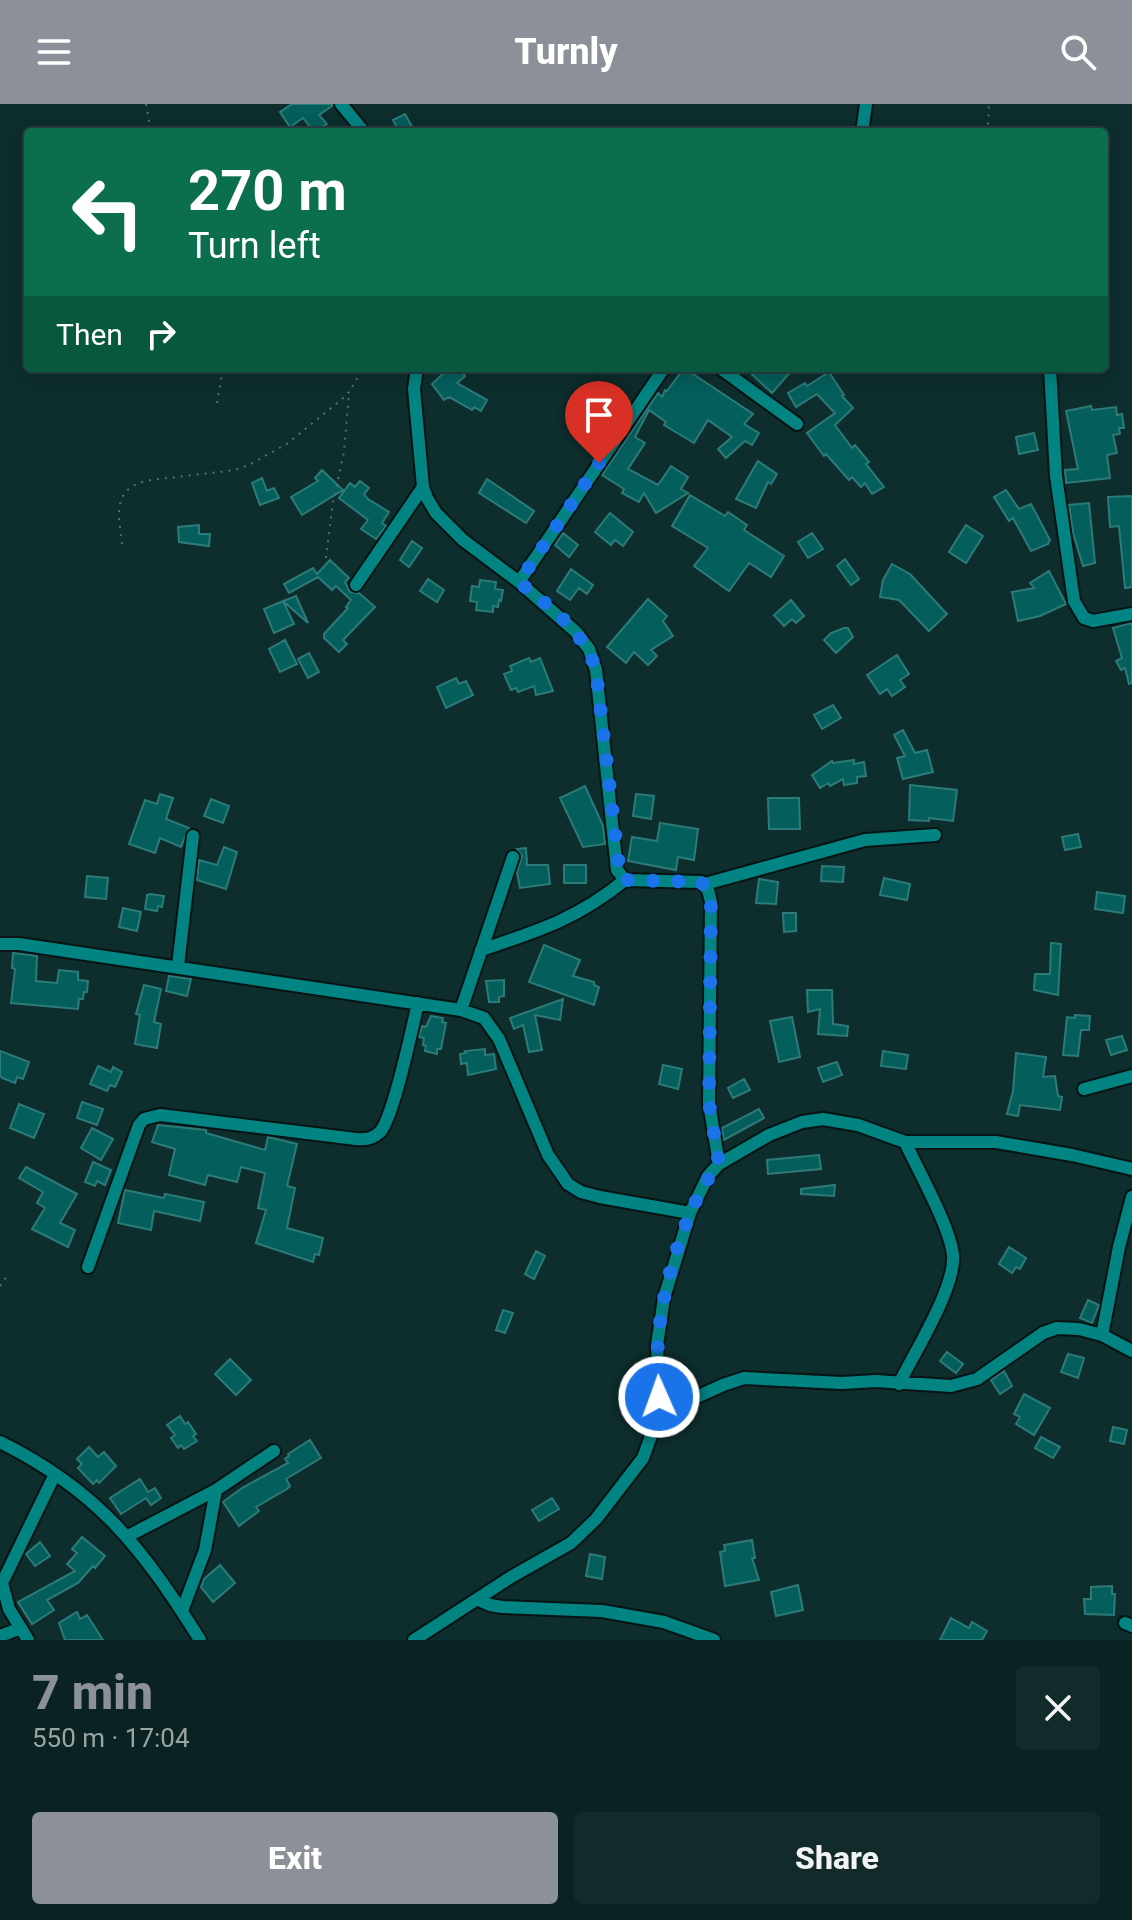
<!DOCTYPE html>
<html lang="en">
<head>
<meta charset="utf-8">
<style>
	body { margin:0; font-family:Roboto,sans-serif; background:#132a2a; color:#f1f3f6; height:100vh; display:flex; flex-direction:column; font-size:30px; white-space:nowrap }
	* { box-sizing:border-box; margin:0 }
	p { font-size:26px; color:#99a4a5 }
	.icon { flex:none; width:44px; height:44px; fill:none; stroke:currentColor; stroke-width:2; stroke-linecap:round; stroke-linejoin:round }
	.map { position:relative; height:1536px; overflow:hidden }
	.sheet { display:flex; flex-direction:column; background:#0a2222; flex:1 }
	.sheet>* { flex:none }
	.guide { position:absolute; left:24px; top:24px; width:1084px; height:244px; border-radius:8px; box-shadow:0 4px 20px #0003,0 0 0 2px #2a3f40; background:#0b6e4f; color:#fff; overflow:hidden }
	.pin { position:absolute; display:grid; place-items:center; width:68px; height:68px; color:#fff; margin:-82px -34px; border-radius:50% 50% 50% 0; rotate:-45deg; box-shadow:0 0 8px #0007 }
	.pin .icon { rotate:45deg }
	.me { position:absolute; width:88px; margin:-44px; rotate:358deg; stroke-linejoin:round; filter:drop-shadow(0 0 6px #0008) }
	.turn { display:flex; align-items:center; gap:28px; height:168px; padding:0 32px; font-size:36px }
	.turn .icon { width:104px; height:104px; stroke-width:2.5 }
	.turn b { display:block; font-size:56px; line-height:68px }
	.then { display:flex; align-items:center; height:76px; padding:0 32px; background:#0003; gap:16px; font-size:30px }
	.round { display:grid; place-items:center; flex:none; width:84px; height:84px; border-radius:8px; background:#132a2a }
	.head { display:flex; align-items:center; justify-content:space-between; height:136px; padding:0 32px }
	h1 { font-size:48px; font-weight:800; line-height:60px; color:#8c9099 }
	.action { display:flex; gap:16px; margin-top:auto; padding:16px 32px }
	.action a { flex:1; height:92px; border-radius:8px; background:#8c9099; color:#fff; font-size:32px; font-weight:800; line-height:92px; text-align:center }
	.action a+a { background:#132a2a; color:#f1f3f6 }
	header { display:flex; justify-content:space-between; align-items:center; height:104px; padding:0 32px; background:#8c9099; color:#fff; font-size:36px; font-weight:800 }
	.map>svg:first-child { display:block }
	.building { fill:#045e5c; stroke:#2c7b79; stroke-width:2 }
	.lines { fill:none; stroke-linecap:round; stroke-linejoin:round }
	.minor-casing { stroke:#071413; stroke-width:16 }
	.path { stroke:#4e7372; stroke-width:2; stroke-dasharray:2 6; stroke-linecap:butt }
	.minor { stroke:#018482; stroke-width:12 }
	.route { stroke:#1a73e8; stroke-width:14; stroke-dasharray:0 25.2 }
</style>
</head>
<body>
<header><svg class="icon" aria-label="menu" viewBox="0 0 24 24"><path d="M4 6h16M4 12h16M4 18h16"/></svg>Turnly<svg class="icon" aria-label="search" viewBox="0 0 24 24"><circle cx="10" cy="10" r="6"/><path d="M15 15l6 6"/></svg></header>
<div class="map">
<svg width="1132" height="1536" viewBox="0 0 1132 1536">
	<rect width="100%" height="100%" fill="#0d2e2d"/>
	<path class="building" d="M292,0h40v2l-13,9 8,9 -13,8 -11,-14 -13,9 -10,-15z
		M405,10l10,18h-16l-6,-12z
		M449,264h10l6,8 -8,7 30,17 -6,11 -7,-4 -2,3 -23,-13 -5,3 -12,-16z
		M684,264l69,46 -9,10 15,9 -7,12 -7,-4 -19,17 -8,-9 14,-12 -24,-17 -14,23 -30,-18 2,-3 -17,-12 -14,27 10,6 -17,26 30,16 13,-19 17,11 -7,12 7,4 -32,20 -12,-20 -5,9 -17,-9 2,-4 -22,-14 56,-82 4,4 3,-7 2,1z
		M745,264h49l-22,25z
		M829,268l15,23 -2,1 11,12 -18,17 17,23 3,-3 14,17 -3,2 18,23 -12,7 -7,-11 -4,4 -9,-10 -3,3 -23,-26 -2,2 -17,-23 28,-20 -18,-19 -21,13 -8,-14 17,-10 2,3z
		M1091,302l1,4 24,-3 1,8 5,-1 2,14h-5l1,6 -7,1 4,18 -10,2 3,23 -44,5 -1,-13 13,-1 -12,-58z
		M1034,329l4,17 -19,4 -3,-17z
		M758,357l19,13 -6,10 -3,-2 -12,26 -20,-9z
		M322,366l21,20 -41,25 -11,-18 27,-16 -3,-3z
		M262,374l5,13 7,-3 5,10 -19,7 -8,-22z
		M487,375l47,32 -8,12 -47,-30z
		M360,377l9,7 -5,6 4,5 21,13 -7,11 4,3 -10,13 -15,-10 7,-9 -29,-22 11,-15 5,4z
		M1006,386l13,19 12,-5 19,36 -2,4 -17,7 -18,-33 -4,3 -15,-24z
		M690,391l35,21 3,-4 6,4 13,9 -3,5 40,26 -13,21 -22,-14 -20,28 -35,-25 14,-18 -36,-22z
		M1132,392v91l-7,1 -6,-62 -9,1 -2,-30z
		M1089,399l6,60 -12,3 -10,-33 -4,-28z
		M610,409l23,19 -10,14 -8,-6 -4,5 -16,-13z
		M199,421v9h11l-1,12 -30,-4 -1,-15z
		M966,421l17,11 -17,27 -17,-11z
		M563,429l15,12 -9,12 -14,-12z
		M812,429l11,16 -15,9 -10,-16z
		M412,437l10,7 -13,19 -9,-7z
		M845,455l14,20 -8,6 -14,-19z
		M330,456l19,18 -4,4 5,10 9,1 16,14 -32,33 4,4 -8,8 -15,-14v-4l24,-26 -2,-1 5,-7 -15,-14 -4,4 -14,-13 -29,16 -5,-9 29,-16 4,6z
		M892,460l18,10 37,40 -18,17 -30,-31 -19,-3 3,-17z
		M571,465l22,16 -6,9 -8,-6 -9,12 -13,-9z
		M1049,467l17,33 -26,12 -22,5 -6,-29 22,-4 -4,-5z
		M428,475l16,11 -7,12 -17,-11z
		M480,476l16,2 -1,7 8,1 -2,11 -2,-1 -1,7 -5,-1v6l-17,-2 1,-8 -7,-1 2,-15 7,1z
		M296,492l12,27 -25,-22z
		M648,495l19,17 -4,5 10,15 -22,14 6,6 -9,9 -14,-13 -8,11 -19,-16z
		M791,496l13,16 -8,7 -4,-4 -8,7 -10,-11z
		M283,497l11,23 -20,9 -10,-24z
		M1132,519v60l-3,1 -4,-16 -4,2 -5,-9 6,-3 -9,-30z
		M844,524h4l5,9 -17,16 -12,-13 7,-7z
		M285,536l12,24 -17,8 -11,-23z
		M309,549l10,19 -11,6 -10,-19z
		M897,551l12,19 -9,6 5,7 -13,9 -5,-7 -7,5 -13,-19z
		M529,554l2,4 9,-4 13,33 -17,4 -2,-9 -16,6 -2,-4 -5,2 -7,-16 8,-3 -2,-5z
		M456,574l3,6 7,-3 7,14 -27,13 -9,-21z
		M833,601l8,13 -19,11 -8,-14z
		M903,626l12,23 12,-3 6,22 -30,7 -6,-21 8,-2 -11,-21z
		M854,656v4l10,-2 2,14 -9,1v6l-13,2 -1,-6 -13,7 -2,-3 -8,5 -8,-13 20,-14 1,2z
		M910,681l47,5 -4,31 -24,-3v3l-20,-1z
		M585,682l18,40 2,18 -22,3 -23,-49z
		M160,690l13,4 -7,21 23,9 -8,19 -21,-9 -5,15 -26,-9 16,-44 12,4z
		M636,690l18,2 -3,23 -18,-3z
		M768,694h31l1,31h-31z
		M211,695l18,7 -6,17 -19,-7z
		M660,719l38,6 -4,31 -16,-3 -2,13 -48,-9 4,-24 25,4z
		M1078,730l3,13 -16,3 -3,-13z
		M224,743l13,5 -11,37 -29,-9 2,-20 18,5z
		M526,744l1,17h21l2,19 -30,4 -3,-16 5,-16 -5,-7z
		M564,761h22v18h-22z
		M822,762l22,1 -1,15 -22,-1z
		M87,772l21,2 -2,21 -21,-2z
		M884,774l26,6 -3,16 -27,-5z
		M759,775l19,3 -2,22 -20,-1z
		M1097,788l28,4 -2,17 -28,-4z
		M150,790l14,2 -2,11 -4,-1 -1,5 -12,-2 2,-14z
		M123,804l18,4 -4,19 -18,-4z
		M783,809h13v18l-12,1z
		M1051,839l10,1 -3,51 -24,-5 1,-16h15z
		M544,841l36,15 -7,16 21,6v3l5,2 -5,18 -65,-23z
		M13,849l24,3 -1,25 21,2 2,-13 19,2v8l10,1 -1,11h-3l-1,7h-4l-1,10 -67,-6 4,-34 -3,-1z
		M169,872l22,3 -4,17 -21,-5z
		M504,876v16l-5,1v5h-10l-3,-21z
		M144,881l17,4 -7,33 7,2 -4,24 -22,-4 5,-29 -4,-1z
		M807,886h25l1,34 15,2 -1,10 -29,-2 2,-25 -12,3z
		M563,895l-3,21 -25,-5 7,35 -13,2 -6,-27 -9,4 -4,-11z
		M1075,911l15,1 -1,14h-8l-3,26 -15,-1 4,-38 8,1z
		M431,912l12,2 -1,4 4,1 -5,26h-4v5l-12,-3 1,-5 -3,-1 1,-7 -5,-1 3,-11 4,1z
		M792,913l8,40 -21,5 -9,-41z
		M1122,932l5,14 -16,5 -5,-15z
		M485,945v6l9,-1 2,15 -28,6 -1,-12 -6,1 -1,-10 6,-1 -1,-2z
		M0,947l29,11 -6,17 -6,-2 -2,6 -13,-5 -2,-3z
		M883,947l25,4 -2,14 -25,-3z
		M1016,949l30,4 -3,20 12,-1 3,20 4,1 -2,13 -40,-5 -2,11 -11,-2 6,-23z
		M837,958l5,13 -19,7 -5,-14z
		M663,961l19,4 -4,20 -19,-5z
		M98,962l13,6 2,-5 9,5 -7,15 -5,-2 -3,6 -17,-7z
		M744,975l6,11 -17,8 -5,-10z
		M82,998l21,7 -6,16 -20,-7z
		M19,1000l25,10 -10,24 -24,-10z
		M759,1005l5,9 -40,22 -2,-12z
		M158,1021l48,5v3l59,17 3,-13 29,7 -10,42 8,2 -8,40 36,10 -4,17 -4,-1 -2,8 -57,-19 10,-33 -8,-2 7,-35 -24,-6 -4,15 -29,-7 -3,10 -36,-10 6,-26 -23,-7z
		M92,1024l21,11 -12,21 -20,-12z
		M819,1051l2,14 -53,5 -1,-14z
		M93,1058l18,8 -6,15 -8,-4 -2,5 -10,-4z
		M26,1063l51,27 -17,29 15,7 -7,17 -36,-18 13,-21 -8,-5 6,-11 -24,-14z
		M835,1081l-1,11 -33,-2v-5z
		M125,1086l39,8 1,-4 39,8 -4,19 -46,-10 -3,19 -33,-7z
		M1009,1143l17,11 -6,11 -4,-2 -4,6 -13,-9z
		M536,1147l9,5 -11,23 -9,-5z
		M1088,1196l11,5 -7,18 -12,-5z
		M503,1206l10,3 -8,20 -9,-3z
		M947,1248l16,12 -7,9 -16,-12z
		M1068,1250l16,4 -6,20 -17,-6z
		M230,1255l21,21 -15,15 -21,-21z
		M1004,1267l8,15 -12,8 -9,-14z
		M1024,1290l26,14 -16,27 -18,-11 4,-7 -6,-3z
		M180,1312l5,8 3,-2 8,12 -3,2 4,5 -13,8 -3,-4 -3,3 -7,-10 4,-3 -8,-10z
		M1113,1323l14,3 -3,14 -14,-3z
		M1041,1333l19,10 -7,11 -18,-10z
		M310,1336l11,18 -35,21 4,7 -3,3 -31,18 3,4 -20,15 -16,-24 19,-14 46,-25 -3,-4 4,-3 -1,-2z
		M89,1343l9,10 6,-5 12,14 -17,17 -2,-3 -4,4 -15,-16 4,-4 -5,-5z
		M140,1375l8,13 7,-4 6,10 -10,7 -5,-7 -25,16 -11,-16z
		M552,1394l7,11 -20,12 -7,-11z
		M82,1433l23,19 -10,12 -2,-2 -15,17 -31,17 7,10 -22,14 -14,-22 57,-31 -8,-7 10,-11 -5,-4z
		M752,1436l3,18h-3l7,22 -34,6 -5,-34 5,-1 -1,-6z
		M40,1438l10,14 -15,10 -9,-12z
		M590,1450l15,3 -3,22 -16,-3z
		M220,1461l15,18 -22,19 -12,-15 3,-8z
		M798,1481l5,25 -27,6 -5,-24z
		M1112,1482v8h3l-1,21 -29,-1 -1,-15h7v-12z
		M77,1508l3,7 7,-4 16,25h-38l-6,-17z
		M951,1514l18,10 3,-6 15,9 -5,9h-42z"/>
	<g class="lines">
		<defs>
			<path id="minor" d="M341,0l23,28
				M862,28l4,-28
				M417,264l-3,21 9,98 4,11 9,15 27,27 56,42 57,50 13,17 7,21 21,200 8,10 76,2 7,8 3,12 -2,201 10,61
				M720,264l77,56
				M1050,264l6,108 18,125 10,17 9,3 39,-7
				M519,478l145,-214
				M356,481l67,-98
				M705,780l160,-44 70,-5
				M0,840h19l442,66 23,8 15,21 49,116 20,29 13,8 19,5 90,16
				M481,846c57,-19 96,-31 144,-70
				M178,862l15,-130
				M461,906l52,-153
				M1084,985l48,-13
				M88,1163l51,-142 5,-6 16,-4 196,24c9,1 17,0 24,-7 14,-16 32,-104 38,-129
				M1102,1231l17,-88 13,-50
				M899,1280c15,-31 57,-97 54,-129 -3,-28 -35,-85 -48,-113
				M659,1310l64,-29 21,-7 98,5 34,-2 75,5 26,-7 66,-46 14,-5 22,1 23,6 30,16
				M0,1338c99,49 143,107 200,198
				M128,1432l88,-46 58,-39
				M479,1496l11,5 12,2 100,4 62,11 50,18
				M182,1507l23,-61 11,-60
				M1125,1519l7,3
				M0,1532l21,-8
				M28,1536l-19,-31 -7,-26 53,-109
				M414,1536l97,-63 60,-34 25,-24 47,-61 16,-44 -2,-69 7,-47 26,-85 18,-37 11,-12 50,-29 33,-13 21,-3 35,6 47,17h91l76,13 60,14"/>
		</defs>
		<use href="#minor" class="minor-casing"/>
		<path class="path" d="M146,0l5,28
			M985,28l3,-8 1,-20
			M217,299l6,-35
			M122,440c-4,-32 -10,-57 29,-64l84,-10 16,-6 37,-21 53,-43 8,-8 14,-24
			M326,454l7,-56 11,-50 5,-59
			M0,1182l9,-13"/>
		<use href="#minor" class="minor"/>
	</g>
	<g class="lines">
		<path class="route" d="M599,359l-80,119c31,25 64,48 77,88l24,206 5,4 76,2 7,8 3,12 -2,201 10,61c-30,35 -53,111 -59,158 -4,25 -2,50 -1,75"/>
	</g>
</svg>
<div class="pin" style="left:599px;top:359px;background:#d93025"><svg class="icon" aria-label="arrive" viewBox="0 0 24 24"><path d="M6 21V4h12l-3 4 3 4H6"/></svg></div>
<svg class="me" style="left:659px;top:1293px" viewBox="-20 -20 40 40"><circle r="17" fill="#1a73e8" stroke="#fff" stroke-width="3"/><path d="M0-11L8 9 0 5-8 9z" fill="#fff"/></svg>
<div class="guide">
<div class="turn"><svg class="icon" aria-label="left" viewBox="0 0 24 24"><path d="M17 20v-9H6M10 6l-5 5 5 5"/></svg><div><b>270 m</b>Turn left</div></div>
<div class="then">Then<svg class="icon" aria-label="right" viewBox="0 0 24 24"><path d="M7 20v-9h11M14 6l5 5-5 5"/></svg></div>
</div>
</div>
<section class="sheet">
<div class="head"><div><h1>7 min</h1><p>550 m · 17:04</p></div><a class="round"><svg class="icon" aria-label="close" viewBox="0 0 24 24"><path d="M6 6l12 12M18 6L6 18"/></svg></a></div>
<div class="action"><a>Exit</a><a>Share</a></div>
</section>
</body>
</html>
